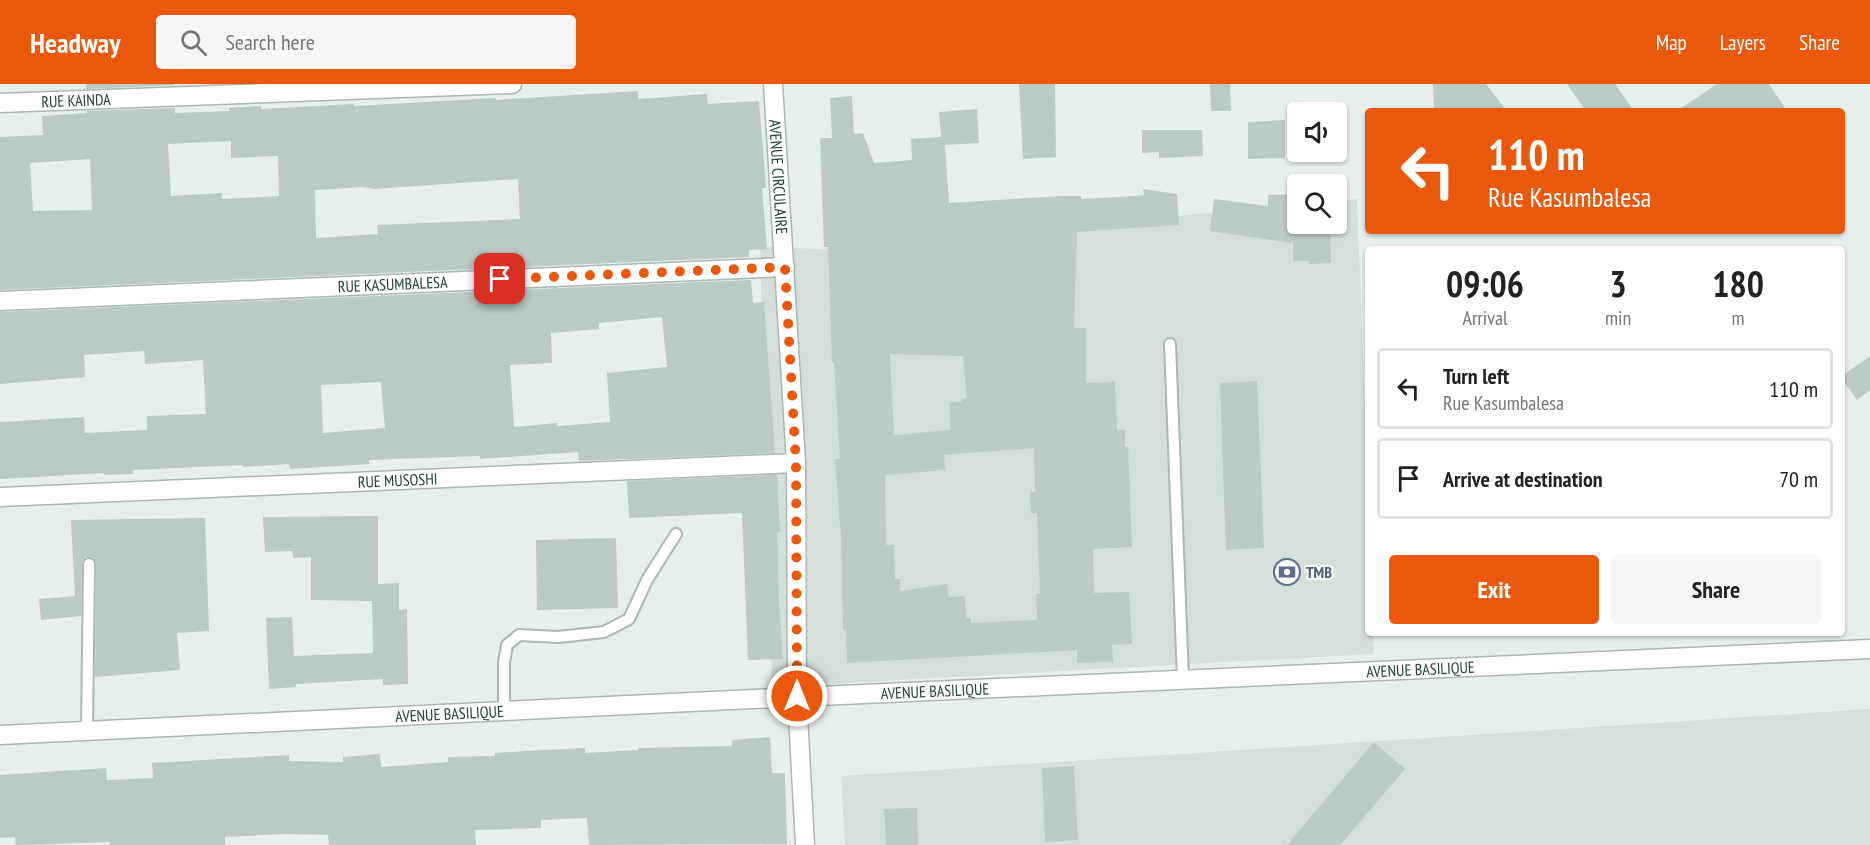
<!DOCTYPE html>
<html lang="en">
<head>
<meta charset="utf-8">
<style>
	body { margin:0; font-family:"PT Sans Narrow",sans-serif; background:#f6f6f6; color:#222; height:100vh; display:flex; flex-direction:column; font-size:22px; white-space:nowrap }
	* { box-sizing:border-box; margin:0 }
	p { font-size:20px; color:#767676 }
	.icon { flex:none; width:33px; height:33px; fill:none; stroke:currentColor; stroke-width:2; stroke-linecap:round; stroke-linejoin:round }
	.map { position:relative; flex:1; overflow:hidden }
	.panel { position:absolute; left:1365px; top:162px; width:480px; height:390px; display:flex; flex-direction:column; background:#fff; border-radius:6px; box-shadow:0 2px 4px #0004 }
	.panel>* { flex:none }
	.banner { position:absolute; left:1365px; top:24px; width:480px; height:126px; border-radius:6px; box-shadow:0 2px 4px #0004; background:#ea580c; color:#fff; overflow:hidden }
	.fabs { position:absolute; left:1287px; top:18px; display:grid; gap:12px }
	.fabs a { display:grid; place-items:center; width:60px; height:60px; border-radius:6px; background:#fff; box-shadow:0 2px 4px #0004; font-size:30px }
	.pin { position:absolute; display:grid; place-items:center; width:51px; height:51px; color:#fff; margin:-26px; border-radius:12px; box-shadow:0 3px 9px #0006 }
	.me { position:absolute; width:66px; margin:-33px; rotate:0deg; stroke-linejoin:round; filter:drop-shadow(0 0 4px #0008) }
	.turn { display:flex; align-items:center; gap:21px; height:126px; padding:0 24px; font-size:27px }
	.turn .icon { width:78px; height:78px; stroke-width:2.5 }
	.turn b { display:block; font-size:42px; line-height:51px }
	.eta { display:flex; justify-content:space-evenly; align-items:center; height:102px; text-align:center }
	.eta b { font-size:36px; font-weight:700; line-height:42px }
	.cta { display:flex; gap:12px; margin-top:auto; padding:12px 24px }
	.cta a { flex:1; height:69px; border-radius:6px; background:#ea580c; color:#fff; font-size:24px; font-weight:700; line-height:69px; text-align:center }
	.cta a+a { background:#f6f6f6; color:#222 }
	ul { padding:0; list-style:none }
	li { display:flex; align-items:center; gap:18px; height:81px; margin:0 12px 9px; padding:0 12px; border:3px solid #e0e0e0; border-radius:6px }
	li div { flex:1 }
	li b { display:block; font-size:22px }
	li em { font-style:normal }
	header { display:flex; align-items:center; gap:36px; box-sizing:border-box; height:84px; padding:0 30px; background:#ea580c; color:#fff }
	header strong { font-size:28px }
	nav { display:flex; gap:33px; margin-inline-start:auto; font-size:21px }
	.search { width:420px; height:54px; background:#f6f6f6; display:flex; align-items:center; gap:15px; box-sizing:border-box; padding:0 21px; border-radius:6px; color:#767676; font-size:22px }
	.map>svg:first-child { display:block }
	.built { fill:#d4dfda }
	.building { fill:#bbcac4; fill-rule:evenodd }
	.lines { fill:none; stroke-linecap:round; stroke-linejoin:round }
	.service-casing { stroke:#a8b8b2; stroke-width:14 }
	.minor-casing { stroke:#a8b8b2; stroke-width:21 }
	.tertiary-casing { stroke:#a8b8b2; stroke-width:21 }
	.service { stroke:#fff; stroke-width:10 }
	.minor { stroke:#fff; stroke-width:18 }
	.tertiary { stroke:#fff; stroke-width:18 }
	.route { stroke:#ea580c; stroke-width:10; stroke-dasharray:0 18 }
	.labels { text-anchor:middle; stroke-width:4.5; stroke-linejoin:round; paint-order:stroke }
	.street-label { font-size:16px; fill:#24423a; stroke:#f7fbf9 }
	.service-label { font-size:16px; font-weight:bold; fill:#4e5e75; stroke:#f7fbf9; text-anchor:start }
</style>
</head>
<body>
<header>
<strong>Headway</strong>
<div class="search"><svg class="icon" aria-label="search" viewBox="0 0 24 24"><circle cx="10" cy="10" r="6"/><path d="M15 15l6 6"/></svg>Search here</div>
<nav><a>Map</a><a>Layers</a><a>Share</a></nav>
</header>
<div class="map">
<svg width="1870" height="761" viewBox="0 0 1870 761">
	<rect width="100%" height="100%" fill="#e6efeb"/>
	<path class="built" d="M1357,115l11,288v146h5l1,21 -602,33 -12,-440 63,2 474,-44 1,19h38l1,-23z
		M1870,625v136h-1025l-4,-69z"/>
	<path class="building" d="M86,0h88l1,1 -89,4z
		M1019,0h36l1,73 -33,2z
		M1210,0h20l1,27h-20z
		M1433,0h53l21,27h-73z
		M1567,0h48l19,27h-48z
		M1717,0h52l18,27h-110z
		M638,7v8l69,-5 1,10 51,-3 7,87h-4l5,61 -18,1v7l-749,33v-153l43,-2 -1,-19 45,-3v-2l88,-3v5l54,-2v-3l32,-2v3l93,-5v2l142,-8v2zM231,57v17l47,-2 1,40 -57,3v-6l-51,3 -3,-52zM90,75l2,51 -59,1 -3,-48zM518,95l2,40 -143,6 1,9 -62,4 -1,-48 48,-3 11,2z
		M852,12l2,38 9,-1 11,30 38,-3 -1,-21 30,-2 -2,-25 38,-3 2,34 -34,2 4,58 112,-7h20v3l55,-3 8,-1 -1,-6 34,5 2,31 -102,7 -3,96h12v55l29,-1 2,48h8v17h3l4,100 -39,2 1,44 35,-1 3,52 -20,1 1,17 -36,1v-13l-230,13 -1,-33h-3l-2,-93 -6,-78h5l-6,-97h-2l-4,-115h-4l-4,-109h12l-2,-40zM890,270l73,2 4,42 -6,1v3h-12l2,28 -57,5zM1034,364l1,44h-5l1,21h6l3,80 -4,1 1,26 -66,3v-5h-5l-1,-22 -16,1 -2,-13 -47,7v-12h-5l-1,-34h-8l-1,-70 60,-5 -1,-15z
		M1285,36v38l-37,1v-37z
		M1142,46h60l1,26 -44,2v-6l-17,1z
		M1298,110v30h32l1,39 -21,1v-3h-17v-18l-83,-12 4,-32 54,7v-11z
		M751,196l2,23 11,-1 11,151 -196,8 -1,-9 -98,7v-3l-111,4v4l-79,5 -1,-5 -46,3v-2l-110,5v4l-29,1v-2l-104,6v-57l84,-5 1,16 62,-3v-14l59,-2 -3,-54 -58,4 -1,-13 -60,4 1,22 -85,7v-72zM662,233l5,50 -60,6 3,49 -53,4v-3l-43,4 -4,-62 42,-2 -1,-30 48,-4v-6zM381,298l4,46 -62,5 -2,-48z
		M1870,272v34l-13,10 -15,-21v-3z
		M1257,297l7,167 -38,2 -6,-167z
		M777,391l3,57h-3l2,70 4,57 -35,1 -6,-147 -113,5 -2,-37z
		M378,432v68l21,-1v27l8,-1 1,75 -25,1v-6l-87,5v3l-27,2 -3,-71 26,-1 2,39 79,-3 -1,-52 -61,-1v-43l-18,1 -1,-7 -27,1 -2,-35z
		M205,434l4,113 -32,2 3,37 -85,7 1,-113 -3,-6 -7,-1 -4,6 -1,53 -40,4 -2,-21 36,-3 -4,-76z
		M616,454l2,70 -81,2 -1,-70z
		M770,653l2,36h13l2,71 -198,1 -2,-27 -46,2v8l-66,2 1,15h-147l-1,-10 -44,-1 -59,3v8h-115v-3l-94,3 -1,-8 -15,1v-63l106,-7 1,12 46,-2 -1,-15 137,-8v6l54,1v-5l37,-3 1,13 67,-5v-5l47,-1v-3l48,-3 42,-2v5l53,-3v-2l94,-2v-6z
		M1374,658l31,27 -65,76h-53z
		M1074,682l4,74 -33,2 -3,-74z
		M917,724l1,37h-32l-2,-36z"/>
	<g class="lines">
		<defs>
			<path id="service" d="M1170,260l13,335
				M504,627v-49l3,-17 12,-10 39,2 46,-5 25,-13 18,-39 29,-46
				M87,647l2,-167"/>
			<g id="minor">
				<path id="s1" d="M0,19l512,-19"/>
				<path id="s2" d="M0,217l785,-34"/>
				<path id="s3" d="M0,413l796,-34"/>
			</g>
			<g id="tertiary">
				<path id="s4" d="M773,0l23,379 1,234 8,148"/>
				<path id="s5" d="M0,651l797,-38 1073,-48"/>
			</g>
		</defs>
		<use href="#service" class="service-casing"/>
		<use href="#minor" class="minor-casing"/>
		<use href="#tertiary" class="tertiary-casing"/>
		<use href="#service" class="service"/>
		<use href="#minor" class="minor"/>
		<use href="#tertiary" class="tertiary"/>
	</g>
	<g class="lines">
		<path class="route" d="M500,195l285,-12 11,196 1,233"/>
	</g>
	<defs>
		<symbol id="bank-ring" viewBox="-11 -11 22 22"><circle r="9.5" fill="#f7fbf9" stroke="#5c6f8a" stroke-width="1.5"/><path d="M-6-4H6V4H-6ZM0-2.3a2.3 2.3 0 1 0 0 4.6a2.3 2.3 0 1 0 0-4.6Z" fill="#5c6f8a"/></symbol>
	</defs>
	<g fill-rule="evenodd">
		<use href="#bank-ring" x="1272" y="473" width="30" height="30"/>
	</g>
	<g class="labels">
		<g class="street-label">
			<text dy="6" stroke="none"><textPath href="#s1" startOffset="76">RUE KAINDA</textPath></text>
			<text dy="6" stroke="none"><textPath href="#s4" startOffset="93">AVENUE CIRCULAIRE</textPath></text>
			<text dy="6" stroke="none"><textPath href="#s2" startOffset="393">RUE KASUMBALESA</textPath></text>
			<text dy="6" stroke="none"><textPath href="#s3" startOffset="398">RUE MUSOSHI</textPath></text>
			<text dy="6" stroke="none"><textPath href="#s5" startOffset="1422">AVENUE BASILIQUE</textPath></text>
			<text dy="6" stroke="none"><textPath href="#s5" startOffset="936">AVENUE BASILIQUE</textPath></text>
			<text dy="6" stroke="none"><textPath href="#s5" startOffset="450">AVENUE BASILIQUE</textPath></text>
		</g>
		<g class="service-label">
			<text x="1306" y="494">TMB</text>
		</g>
	</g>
</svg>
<div class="fabs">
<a><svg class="icon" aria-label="sound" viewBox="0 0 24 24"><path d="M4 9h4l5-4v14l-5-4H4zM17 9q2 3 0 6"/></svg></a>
<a><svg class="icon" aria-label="search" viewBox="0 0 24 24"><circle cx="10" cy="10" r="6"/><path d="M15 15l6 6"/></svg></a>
</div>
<div class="pin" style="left:500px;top:195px;background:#d93025"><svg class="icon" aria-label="arrive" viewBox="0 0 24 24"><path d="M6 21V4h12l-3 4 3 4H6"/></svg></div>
<svg class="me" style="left:797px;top:612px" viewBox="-20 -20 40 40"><circle r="17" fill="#ea580c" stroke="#fff" stroke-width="3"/><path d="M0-11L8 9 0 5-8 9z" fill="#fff"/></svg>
<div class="banner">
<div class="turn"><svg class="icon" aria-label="left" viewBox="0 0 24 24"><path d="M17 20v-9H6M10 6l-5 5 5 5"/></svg><div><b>110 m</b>Rue Kasumbalesa</div></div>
</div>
<section class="panel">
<div class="eta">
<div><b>09:06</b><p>Arrival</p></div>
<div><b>3</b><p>min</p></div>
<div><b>180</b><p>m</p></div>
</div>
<ul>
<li><svg class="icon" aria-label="left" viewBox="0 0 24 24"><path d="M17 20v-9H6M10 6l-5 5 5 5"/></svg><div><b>Turn left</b><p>Rue Kasumbalesa</p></div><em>110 m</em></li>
<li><svg class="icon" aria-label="arrive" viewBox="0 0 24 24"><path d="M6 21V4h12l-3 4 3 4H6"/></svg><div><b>Arrive at destination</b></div><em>70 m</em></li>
</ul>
<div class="cta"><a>Exit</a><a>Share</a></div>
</section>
</div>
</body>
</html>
